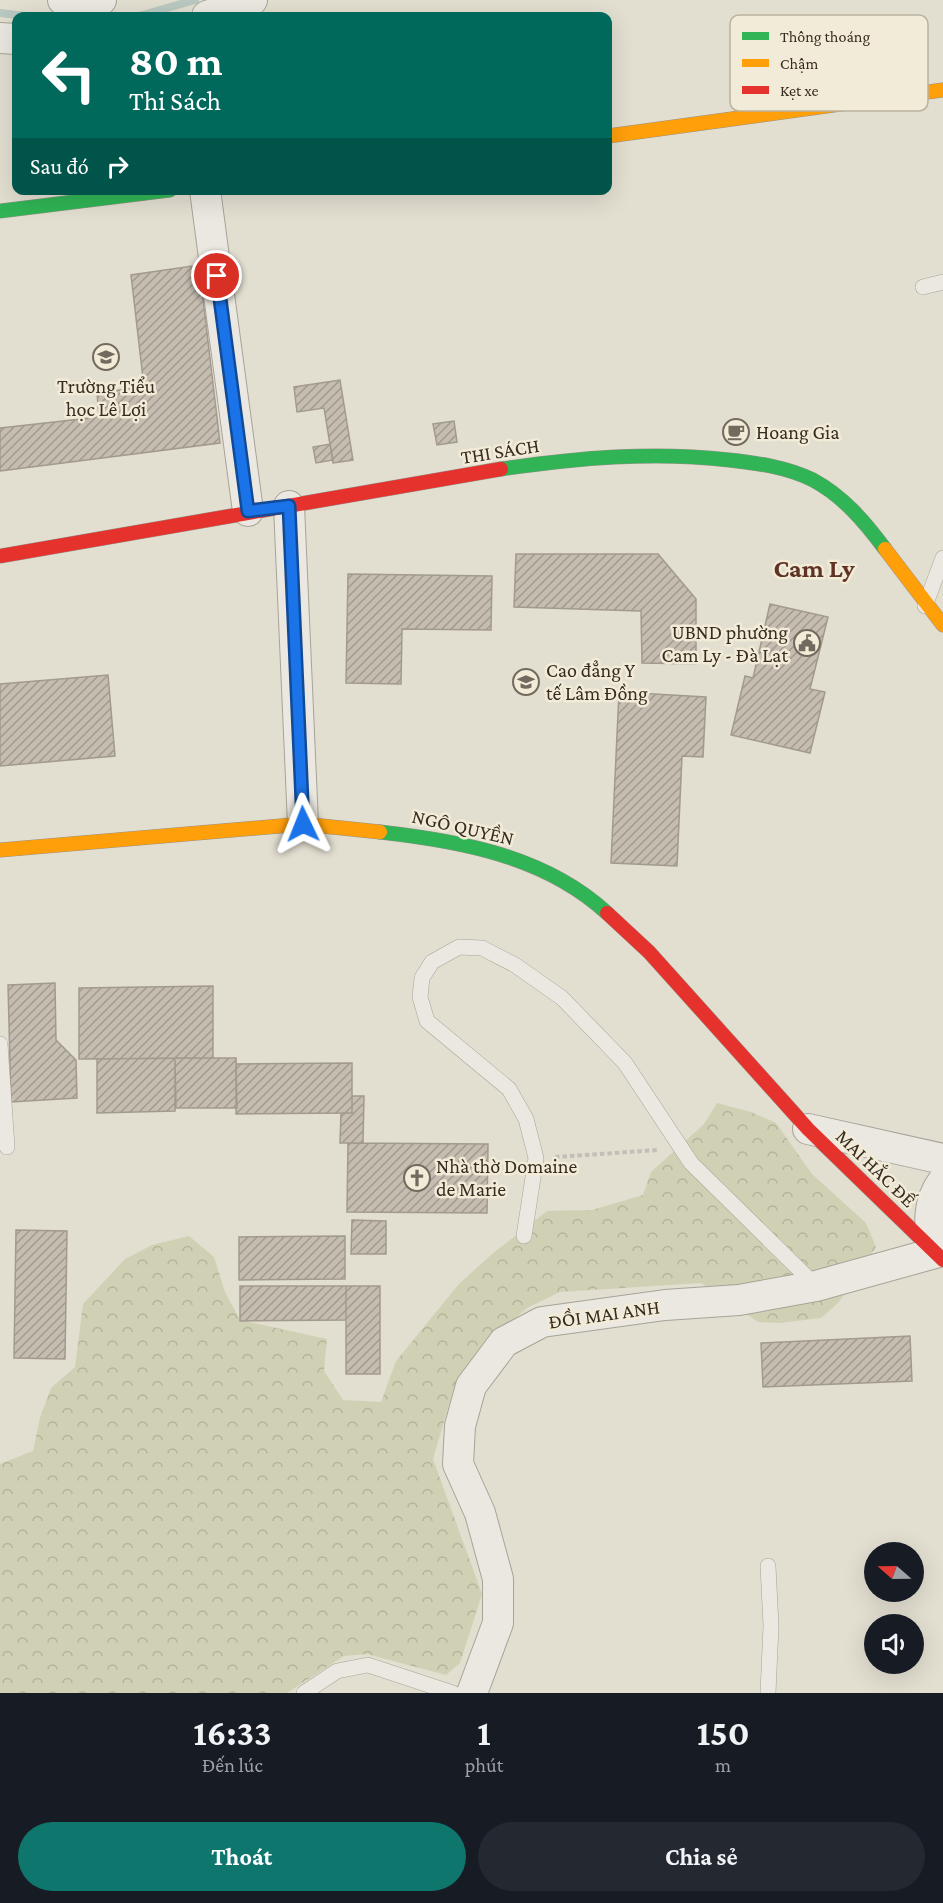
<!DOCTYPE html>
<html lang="vi">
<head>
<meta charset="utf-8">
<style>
	body { margin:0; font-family:"Crimson Pro",serif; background:#242831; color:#f1f3f6; height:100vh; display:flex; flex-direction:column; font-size:22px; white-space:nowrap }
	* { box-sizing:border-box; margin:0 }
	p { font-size:20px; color:#9ea1a6 }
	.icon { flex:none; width:33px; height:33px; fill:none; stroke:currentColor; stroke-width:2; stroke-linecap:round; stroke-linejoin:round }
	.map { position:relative; height:1693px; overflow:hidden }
	.panel { display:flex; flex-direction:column; background:#171b24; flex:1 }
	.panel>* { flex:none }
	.guide { position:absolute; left:12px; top:12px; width:600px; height:183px; border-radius:12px; box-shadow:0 6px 24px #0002; background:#00695c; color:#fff; overflow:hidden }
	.needle { width:39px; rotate:290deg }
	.buttons { position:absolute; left:864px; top:1542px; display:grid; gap:12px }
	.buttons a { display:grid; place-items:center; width:60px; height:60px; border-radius:50%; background:#171b24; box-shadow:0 6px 24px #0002; font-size:30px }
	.pin { position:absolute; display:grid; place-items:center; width:51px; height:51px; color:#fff; margin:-26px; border:3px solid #fff; border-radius:50%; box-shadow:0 2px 6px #0007 }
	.me { position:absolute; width:66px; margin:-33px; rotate:358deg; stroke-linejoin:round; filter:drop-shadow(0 0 4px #0008) }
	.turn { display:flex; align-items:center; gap:21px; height:126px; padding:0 18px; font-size:27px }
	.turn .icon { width:78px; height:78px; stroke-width:2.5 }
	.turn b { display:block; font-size:42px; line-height:51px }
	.then { display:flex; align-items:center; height:57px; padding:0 18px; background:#0003; gap:12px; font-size:22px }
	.eta { display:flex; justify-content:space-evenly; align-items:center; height:102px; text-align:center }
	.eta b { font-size:36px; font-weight:700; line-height:42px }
	.primary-button { display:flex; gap:12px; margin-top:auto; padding:12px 18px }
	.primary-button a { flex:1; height:69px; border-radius:36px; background:#0f766e; color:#fff; font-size:24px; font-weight:700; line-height:69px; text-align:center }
	.primary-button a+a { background:#242831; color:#f1f3f6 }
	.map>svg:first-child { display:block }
	.forest { fill:url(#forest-crowns) }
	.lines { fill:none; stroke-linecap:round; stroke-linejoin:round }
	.stream { stroke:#b9c8c0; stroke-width:8 }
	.building { fill:url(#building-hatch); stroke:#a29a8f; stroke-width:1.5 }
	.lane-casing { stroke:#a8a398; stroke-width:16 }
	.street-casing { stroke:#a8a398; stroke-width:32 }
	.fast-casing { stroke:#979288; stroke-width:15 }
	.slow-casing { stroke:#979288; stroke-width:15 }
	.jam-casing { stroke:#979288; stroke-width:15 }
	.path { stroke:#c3bfb7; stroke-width:4; stroke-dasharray:4.5 3; stroke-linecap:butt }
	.lane { stroke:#ebe8e1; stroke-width:15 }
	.street { stroke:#ebe8e1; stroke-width:30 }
	.fast { stroke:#30b455; stroke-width:14 }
	.slow { stroke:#ff9f0a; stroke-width:14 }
	.jam { stroke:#e5322d; stroke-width:14 }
	.route-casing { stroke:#114b97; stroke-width:15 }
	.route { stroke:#1a73e8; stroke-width:10 }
	.labels { text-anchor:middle; stroke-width:5; stroke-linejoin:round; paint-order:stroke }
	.poi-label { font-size:20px; fill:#362c21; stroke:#f2ebd7; text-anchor:start }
	.street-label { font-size:20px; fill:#362c21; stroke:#f2ebd7 }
	.district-label { font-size:26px; font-weight:bold; fill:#5e3325; stroke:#f2ebd7 }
	.key { fill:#f2ebd7; stroke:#bab2a0; stroke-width:1.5 }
	.key-label { font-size:16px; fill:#362c21 }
</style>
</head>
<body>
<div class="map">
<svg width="943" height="1693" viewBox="0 0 943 1693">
	<defs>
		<pattern id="forest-crowns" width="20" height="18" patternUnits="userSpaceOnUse" patternTransform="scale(1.5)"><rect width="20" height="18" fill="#d0d1b4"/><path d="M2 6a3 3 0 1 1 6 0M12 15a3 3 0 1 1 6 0" fill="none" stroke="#b3b49a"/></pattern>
		<pattern id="building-hatch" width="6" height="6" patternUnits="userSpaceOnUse" patternTransform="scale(1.5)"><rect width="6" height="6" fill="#c6bdb1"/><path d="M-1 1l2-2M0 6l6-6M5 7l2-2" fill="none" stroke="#a29a90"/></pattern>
	</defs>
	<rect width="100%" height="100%" fill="#e2ded0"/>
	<path class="forest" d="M717,1103l34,9 25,11 36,51 54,49 10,24 -37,55 -18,16 -41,5 -22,-1 -57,-39 -141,9 -33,16 -42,36 -30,40 -22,75 49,135 -22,69 -14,12 -79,-21 -23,2 -57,37h-287v-229l33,-13 7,-33 11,-30 24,-21 8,-63 42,-45 27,-14 37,-9 25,21 11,35 15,28 87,19 -3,32 19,29 38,2 15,-41 63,-77 33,-30 55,-43 45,-1 51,-15 8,-23 53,-48z"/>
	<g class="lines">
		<path class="stream" d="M0,13l25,3
			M139,16l56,-16"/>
	</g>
	<path class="building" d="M199,265l21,178 -220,28v-43l99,-11 -2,-24 47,-6 -13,-112z
		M340,380l13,80 -20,3 -9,-55 -27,4 -3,-25z
		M454,421l3,21 -20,3 -4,-21z
		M330,444l3,16 -17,3 -3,-16z
		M516,554h142l38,45v65l-54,-1 -1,-52 -127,-4z
		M348,574l144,2 -1,54 -89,-1 -1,55 -55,-1z
		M770,604l58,13 -18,72 15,3 -15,61 -79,-18 14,-59 8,2z
		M108,675l7,81 -115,10v-82z
		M619,692l87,5 -3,60 -21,-1 -5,110 -66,-3z
		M55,983l1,57 20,20 1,38 -66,4 -3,-117z
		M213,986v72l-134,1v-71z
		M175,1058h61l1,50h-61z
		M175,1058v53l-78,2v-54z
		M352,1063v50l-116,1v-50z
		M352,1096h12l-1,47h-23l1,-30h11z
		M348,1143l140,1 -1,69 -140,-1z
		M352,1220l34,1v33h-35z
		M16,1230l51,1 -2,128 -51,-1z
		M345,1236v43l-106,1v-43z
		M240,1286h106v34l-106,1z
		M346,1286h34v88h-34z
		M910,1336l2,45 -149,6 -2,-44z"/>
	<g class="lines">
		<defs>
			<path id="lane" d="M923,287l20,-5
				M925,606l18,-48
				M0,1044l7,103
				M524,1236l12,-78 -10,-39 -17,-30 -82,-68 -7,-24 2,-19 10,-16 27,-15 23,1 33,17 47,33 63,65 66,100 125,123
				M768,1566l3,60 -3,67
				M304,1693l33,-22 31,-6 85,28"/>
			<path id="street" d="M63,0h38
				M207,16l45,-16
				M0,38l16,1
				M205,190l43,321
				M289,506l14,318
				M808,1129l135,30
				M472,1693l26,-70v-44l-18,-66 -22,-49 2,-38 11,-40 33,-44 38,-20 123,-17 74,-5 77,-14 119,-33c-6,-26 -9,-49 8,-72"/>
			<path id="fast" d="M0,211l170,-21
				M501,469c76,-11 151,-18 228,-9 28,3 58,7 84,20 30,16 52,42 72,69
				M380,832c80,9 165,24 227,81"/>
			<path id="slow" d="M608,136l335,-46
				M885,549l58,76
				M0,850l303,-26 77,8"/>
			<path id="jam" d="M0,556l501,-87
				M607,913l42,39 159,177 135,131"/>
		</defs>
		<use href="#lane" class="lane-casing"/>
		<use href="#street" class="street-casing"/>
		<use href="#fast" class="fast-casing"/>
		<use href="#slow" class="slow-casing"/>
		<use href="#jam" class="jam-casing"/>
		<path class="path" d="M555,1157l103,-7"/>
		<use href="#lane" class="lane"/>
		<use href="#street" class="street"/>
		<use href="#fast" class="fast"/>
		<use href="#slow" class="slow"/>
		<use href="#jam" class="jam"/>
	</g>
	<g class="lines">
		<defs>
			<path id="route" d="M217,276l31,235 41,-5 14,318"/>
		</defs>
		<use href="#route" class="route-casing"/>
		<use href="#route" class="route"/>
	</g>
	<defs>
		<symbol id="school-ring" viewBox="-11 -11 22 22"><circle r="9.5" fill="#f2ebd7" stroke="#726a5e" stroke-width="1.5"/><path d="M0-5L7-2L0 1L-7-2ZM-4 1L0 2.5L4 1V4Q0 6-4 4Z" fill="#726a5e"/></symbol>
		<symbol id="cafe-ring" viewBox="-11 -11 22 22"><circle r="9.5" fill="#f2ebd7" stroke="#726a5e" stroke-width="1.5"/><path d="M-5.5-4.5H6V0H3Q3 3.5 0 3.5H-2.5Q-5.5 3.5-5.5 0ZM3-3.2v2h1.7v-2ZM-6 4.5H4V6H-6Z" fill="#726a5e"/></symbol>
		<symbol id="civic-ring" viewBox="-11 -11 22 22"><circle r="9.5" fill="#f2ebd7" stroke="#726a5e" stroke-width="1.5"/><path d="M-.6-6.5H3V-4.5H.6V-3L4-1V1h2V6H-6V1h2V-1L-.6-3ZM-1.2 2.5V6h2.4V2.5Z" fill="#726a5e"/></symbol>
		<symbol id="university-ring" viewBox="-11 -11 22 22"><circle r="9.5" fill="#f2ebd7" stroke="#726a5e" stroke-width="1.5"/><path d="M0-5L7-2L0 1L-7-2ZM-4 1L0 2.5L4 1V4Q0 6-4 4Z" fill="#726a5e"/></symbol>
		<symbol id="church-ring" viewBox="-11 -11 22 22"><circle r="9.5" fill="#f2ebd7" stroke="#726a5e" stroke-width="1.5"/><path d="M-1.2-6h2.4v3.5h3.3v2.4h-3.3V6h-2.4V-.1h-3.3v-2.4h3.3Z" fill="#726a5e"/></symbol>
	</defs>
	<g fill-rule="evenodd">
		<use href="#school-ring" x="91" y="342" width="30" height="30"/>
		<use href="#cafe-ring" x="721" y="417" width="30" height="30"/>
		<use href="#civic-ring" x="792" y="628" width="30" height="30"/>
		<use href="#university-ring" x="511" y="667" width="30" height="30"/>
		<use href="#church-ring" x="402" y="1163" width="30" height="30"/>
	</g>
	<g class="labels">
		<g class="poi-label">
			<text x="106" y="393" text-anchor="middle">Trường Tiểu<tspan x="106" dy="23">học Lê Lợi</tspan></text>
			<text x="756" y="439">Hoang Gia</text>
			<text x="788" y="639" text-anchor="end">UBND phường<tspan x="788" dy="23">Cam Ly - Đà Lạt</tspan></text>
			<text x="546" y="677">Cao đẳng Y<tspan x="546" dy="23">tế Lâm Đồng</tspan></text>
			<text x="436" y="1173">Nhà thờ Domaine<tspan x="436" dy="23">de Marie</tspan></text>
		</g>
		<g class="street-label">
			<text transform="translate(500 451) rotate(-9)" y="7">THI SÁCH</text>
			<text transform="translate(463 827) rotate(13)" y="7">NGÔ QUYỀN</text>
			<text transform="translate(876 1168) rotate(44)" y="7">MAI HẮC ĐẾ</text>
			<text transform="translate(604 1314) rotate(-8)" y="7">ĐỒI MAI ANH</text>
		</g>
		<g class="district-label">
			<text x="814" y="577">Cam Ly</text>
		</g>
	</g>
	<rect x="730" y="15" width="198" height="96" rx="9" class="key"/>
	<rect x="742" y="32" width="27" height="8" fill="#30b455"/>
	<rect x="742" y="59" width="27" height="8" fill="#ff9f0a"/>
	<rect x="742" y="86" width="27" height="8" fill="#e5322d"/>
	<g class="key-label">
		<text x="780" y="42">Thông thoáng</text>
		<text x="780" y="69">Chậm</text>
		<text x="780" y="96">Kẹt xe</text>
	</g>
</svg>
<div class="buttons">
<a><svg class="needle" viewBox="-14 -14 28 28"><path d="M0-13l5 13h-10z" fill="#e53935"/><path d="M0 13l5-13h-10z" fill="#9ea1a6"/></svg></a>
<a><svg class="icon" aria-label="sound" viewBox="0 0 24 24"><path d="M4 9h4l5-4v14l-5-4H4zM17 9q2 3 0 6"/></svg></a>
</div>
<div class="pin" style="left:217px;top:276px;background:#d93025"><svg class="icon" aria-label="arrive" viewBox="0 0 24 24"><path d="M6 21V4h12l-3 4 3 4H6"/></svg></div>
<svg class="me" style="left:303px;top:824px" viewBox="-20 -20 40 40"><path d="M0-17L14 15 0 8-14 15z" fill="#1a73e8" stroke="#fff" stroke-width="4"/></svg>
<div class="guide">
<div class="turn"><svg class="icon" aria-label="left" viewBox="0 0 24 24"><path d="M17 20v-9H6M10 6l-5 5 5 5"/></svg><div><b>80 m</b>Thi Sách</div></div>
<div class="then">Sau đó<svg class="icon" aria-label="right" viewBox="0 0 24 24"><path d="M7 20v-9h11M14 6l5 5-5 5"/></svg></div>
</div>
</div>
<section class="panel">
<div class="eta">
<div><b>16:33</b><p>Đến lúc</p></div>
<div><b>1</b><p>phút</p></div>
<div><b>150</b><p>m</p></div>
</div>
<div class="primary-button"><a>Thoát</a><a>Chia sẻ</a></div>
</section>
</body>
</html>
